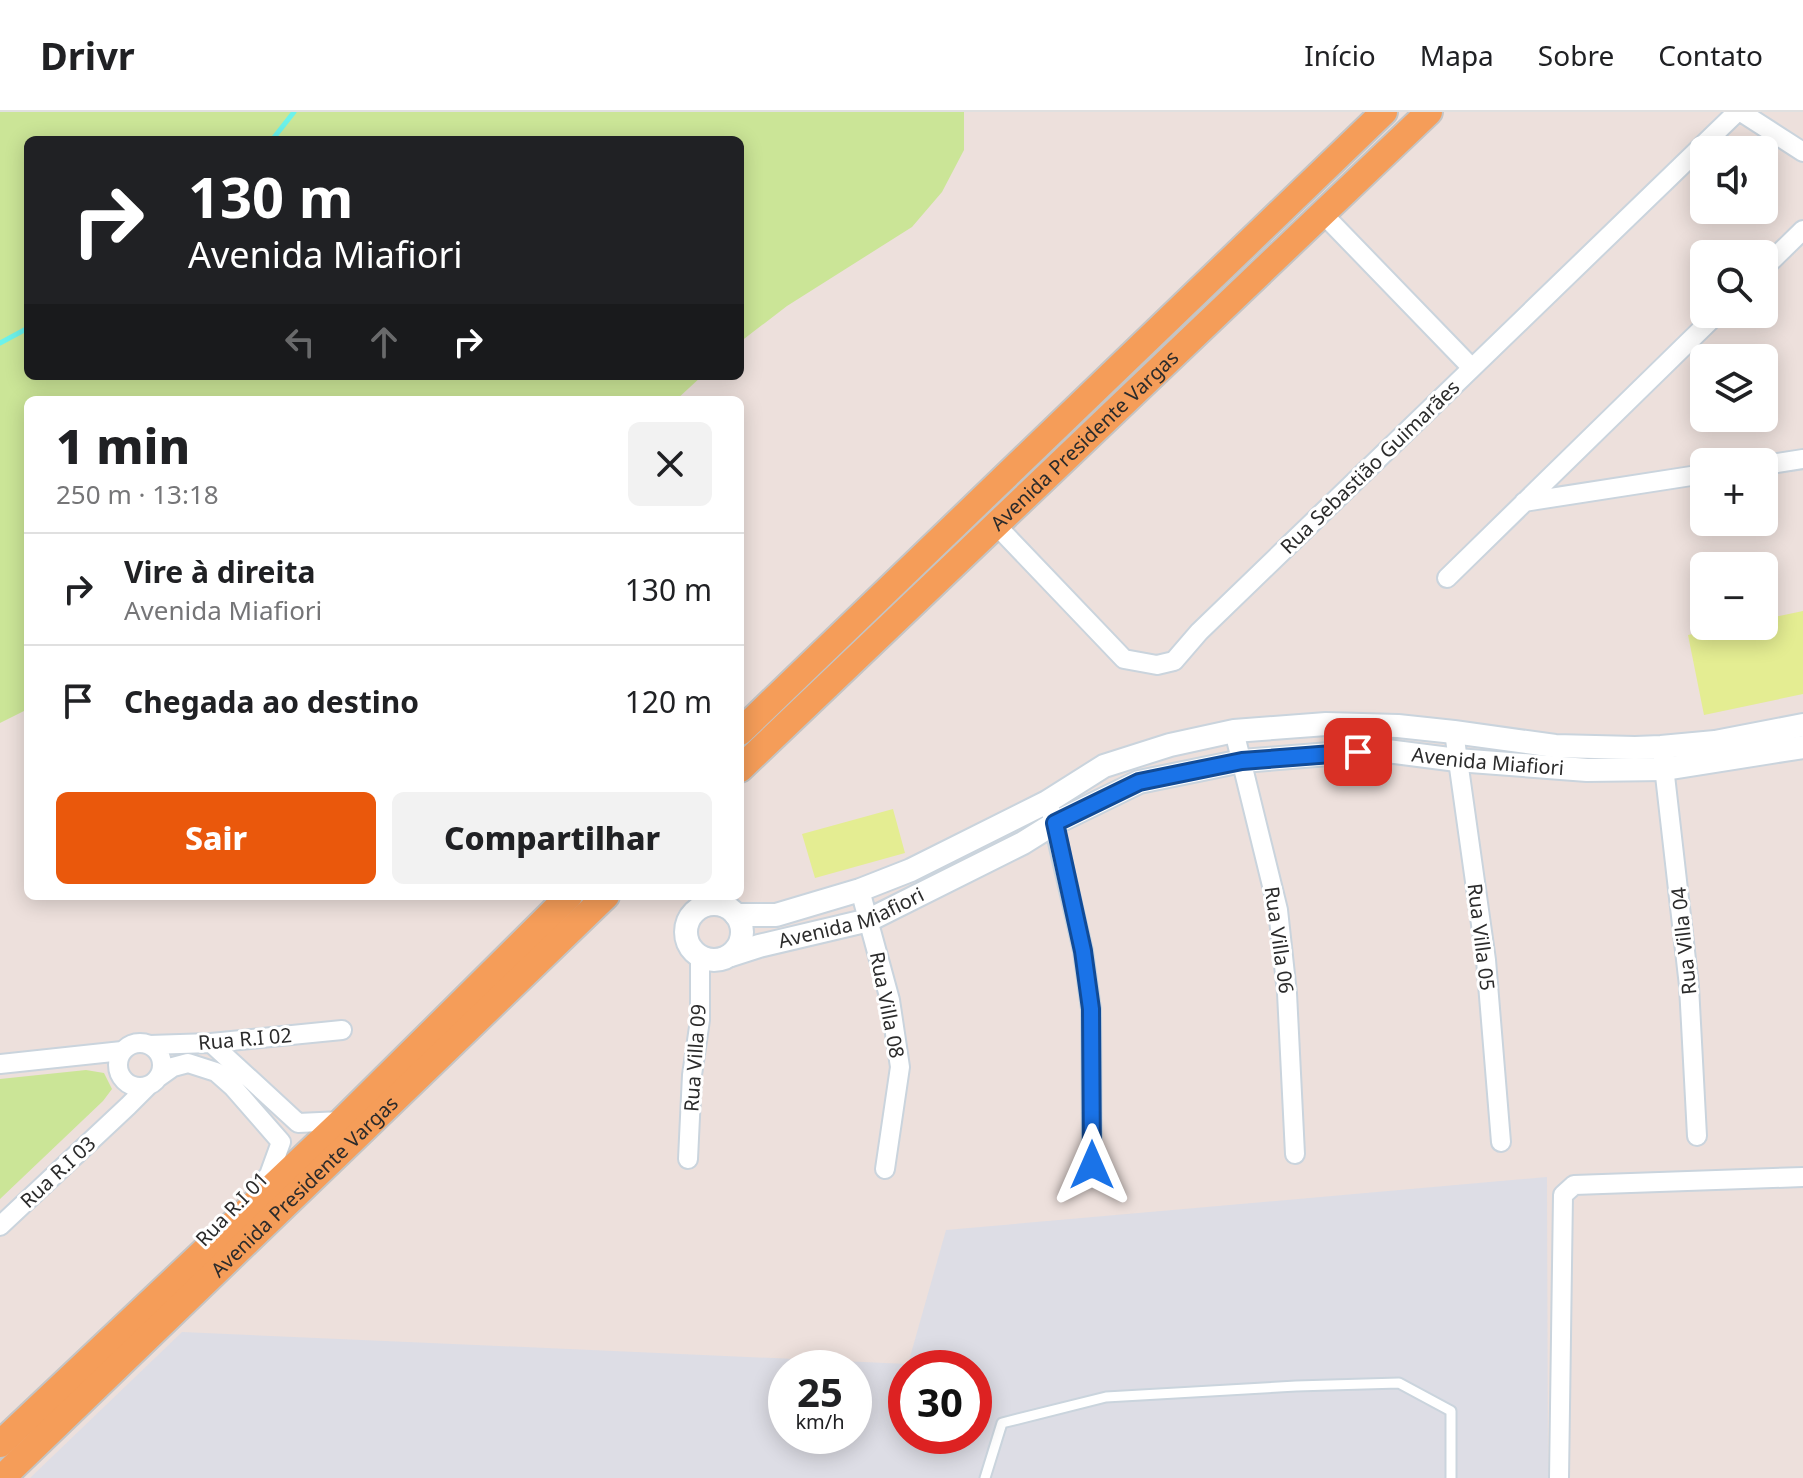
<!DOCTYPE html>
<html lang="pt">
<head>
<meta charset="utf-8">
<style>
	body { margin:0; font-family:"Noto Sans",sans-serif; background:#f2f2f2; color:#202124; height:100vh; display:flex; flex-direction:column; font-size:30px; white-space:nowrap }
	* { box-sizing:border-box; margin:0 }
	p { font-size:26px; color:#757577 }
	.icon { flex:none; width:44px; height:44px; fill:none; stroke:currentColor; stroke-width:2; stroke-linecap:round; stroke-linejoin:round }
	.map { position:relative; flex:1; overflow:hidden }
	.sheet { position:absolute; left:24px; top:284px; width:720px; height:504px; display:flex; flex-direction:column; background:#fff; border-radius:12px; box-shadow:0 4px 20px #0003 }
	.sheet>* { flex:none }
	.top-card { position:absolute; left:24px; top:24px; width:720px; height:244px; border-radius:12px; box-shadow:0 4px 20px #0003; background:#202124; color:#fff; overflow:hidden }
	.fabs { position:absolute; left:1690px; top:24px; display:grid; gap:16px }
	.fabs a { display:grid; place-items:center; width:88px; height:88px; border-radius:12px; background:#fff; box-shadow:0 4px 20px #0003; font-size:40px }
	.speed { position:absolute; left:768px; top:1238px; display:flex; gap:16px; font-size:40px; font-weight:700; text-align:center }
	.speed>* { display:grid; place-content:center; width:104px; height:104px; border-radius:50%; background:#fff; box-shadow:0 4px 20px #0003; line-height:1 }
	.speed small { font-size:20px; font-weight:400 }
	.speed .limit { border:12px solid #d22; background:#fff; color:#111 }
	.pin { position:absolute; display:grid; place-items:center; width:68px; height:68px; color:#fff; margin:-34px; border-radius:16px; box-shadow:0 4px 12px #0006 }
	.me { position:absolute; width:88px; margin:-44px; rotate:0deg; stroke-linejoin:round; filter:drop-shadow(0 0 6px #0008) }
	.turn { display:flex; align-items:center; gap:28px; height:168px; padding:0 32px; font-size:36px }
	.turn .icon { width:104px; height:104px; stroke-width:2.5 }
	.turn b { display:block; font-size:56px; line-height:68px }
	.lanes { display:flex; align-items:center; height:76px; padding:0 32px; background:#0003; justify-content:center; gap:40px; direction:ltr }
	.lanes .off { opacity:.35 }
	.round { display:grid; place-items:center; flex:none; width:84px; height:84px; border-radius:12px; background:#f2f2f2 }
	.headline { display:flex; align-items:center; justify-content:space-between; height:136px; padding:0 32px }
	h1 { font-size:48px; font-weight:800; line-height:60px }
	.cta { display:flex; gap:16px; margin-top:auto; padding:16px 32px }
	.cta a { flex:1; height:92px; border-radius:12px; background:#ea580c; color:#fff; font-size:32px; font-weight:800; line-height:92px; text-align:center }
	.cta a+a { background:#f2f2f2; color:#202124 }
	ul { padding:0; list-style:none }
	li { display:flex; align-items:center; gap:24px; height:112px; padding:0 32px; border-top:2px solid #e0e0e0 }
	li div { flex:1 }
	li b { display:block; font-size:30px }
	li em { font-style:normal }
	header { display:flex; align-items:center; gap:48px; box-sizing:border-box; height:112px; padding:0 40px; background:#fff; border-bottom:2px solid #e0e0e0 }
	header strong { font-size:38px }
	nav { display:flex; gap:44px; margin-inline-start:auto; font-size:28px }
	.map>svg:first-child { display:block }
	.industrial { fill:#dddde5; fill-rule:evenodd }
	.green { fill:#cbe597 }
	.pitch { fill:#e4ed92 }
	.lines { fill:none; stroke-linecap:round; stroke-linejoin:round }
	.stream { stroke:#6cf2ea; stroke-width:5 }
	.service-casing { stroke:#cad4dd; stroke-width:13 }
	.minor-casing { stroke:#cad4dd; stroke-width:22 }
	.tertiary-casing { stroke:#cad4dd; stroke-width:26 }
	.primary-casing { stroke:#c4c4c4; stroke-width:30 }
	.service { stroke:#fff; stroke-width:9 }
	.minor { stroke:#fff; stroke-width:18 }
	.tertiary { stroke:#fff; stroke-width:22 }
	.primary { stroke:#f59d59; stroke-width:26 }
	.route-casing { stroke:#114b97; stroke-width:20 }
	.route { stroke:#1a73e8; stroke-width:14 }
	.labels { text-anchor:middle; stroke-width:6; stroke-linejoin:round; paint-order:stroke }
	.street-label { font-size:20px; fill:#2b2b2b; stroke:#fff }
</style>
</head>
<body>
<header>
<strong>Drivr</strong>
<nav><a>Início</a><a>Mapa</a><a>Sobre</a><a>Contato</a></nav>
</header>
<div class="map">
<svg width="1803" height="1366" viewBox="0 0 1803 1366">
	<rect width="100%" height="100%" fill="#ede0dc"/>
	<path class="industrial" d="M1547,1065l1,301h-1518l152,-146 726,32 38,-134zM786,1256h68v68h-68zM906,1256h68v68h-68z"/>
	<path class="green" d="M0,0h964v38l-22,42 -30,35 -125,79 -47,36v-202h-712v236h674l-26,24h-648v309l-28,14z
		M86,958l18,3 8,16 -9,12 -103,98v-120z"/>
	<path class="pitch" d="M1803,499v83l-99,21 -16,-80 43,-9h33v-7z
		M893,697l12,44 -90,25 -13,-44z"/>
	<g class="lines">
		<path class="stream" d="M272,28l22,-28
			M0,231l28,-15"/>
		<defs>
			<path id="service" d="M985,1366l17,-55 104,-26 190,-11 103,-3 52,28v67"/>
			<path id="minor" d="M1741,0l62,40
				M1323,102l149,154
				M1764,156l39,-38
				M1764,353l39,-6
				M1524,390l180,-28
				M996,413l128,134 33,6 17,-4 25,-29 538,-520
				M1447,466l270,-264
				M1234,619l44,179 9,83 8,161
				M1454,620l32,228 15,182
				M1663,646l26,228 8,150
				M1051,700l32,139 8,58 1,156
				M860,778l30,110 10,67 -15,102
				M118 953a22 22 0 1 1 44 0a22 22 0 1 1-44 0Z
				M211,931l87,80 44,-2
				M149,933l62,-2 131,-13
				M0,952l122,-13
				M159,965l14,-10 15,-4 28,9 17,15 48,55 -12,33 -11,12
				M688,1047l4,-84 8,-55v-63
				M0,1114l128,-120 20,-20
				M1559,1366l4,-283 11,-10 229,-8"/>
			<g id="tertiary">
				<circle cx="714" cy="820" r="28"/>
				<path d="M736,803h40l84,-25 51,-20 136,-68 57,-36 66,-21 64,-14 92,-7 72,2 56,6 101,14 80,2 26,-1 54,-5 88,-17"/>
				<path id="s1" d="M731,843l28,-9 110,-26 154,-77 32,-20 84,-41 103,-21 137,-11 78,10 130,10 78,-1 138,-22"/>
			</g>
			<g id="primary">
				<path d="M740,620l644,-620"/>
				<path id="s2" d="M740,657l689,-657"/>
				<path d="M0,1332l342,-323 227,-225"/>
				<path id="s3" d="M2,1366l604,-582"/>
			</g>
		</defs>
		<use href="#service" class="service-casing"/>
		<use href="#minor" class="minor-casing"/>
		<use href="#tertiary" class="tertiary-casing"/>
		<use href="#primary" class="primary-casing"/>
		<use href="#service" class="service"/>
		<use href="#minor" class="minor"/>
		<use href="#tertiary" class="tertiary"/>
		<use href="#primary" class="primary"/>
	</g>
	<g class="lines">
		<defs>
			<path id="route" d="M1092,1053l-1,-156 -8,-58 -28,-128 84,-41 103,-21 116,-9"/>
		</defs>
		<use href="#route" class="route-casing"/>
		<use href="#route" class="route"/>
	</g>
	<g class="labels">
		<g class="street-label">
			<text dy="7" stroke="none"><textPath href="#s2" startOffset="476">Avenida Presidente Vargas</textPath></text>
			<text transform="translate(1370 355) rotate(-44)" y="7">Rua Sebastião Guimarães</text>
			<text dy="7" stroke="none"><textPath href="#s1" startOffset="798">Avenida Miafiori</textPath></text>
			<text dy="7" stroke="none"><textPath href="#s1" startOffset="126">Avenida Miafiori</textPath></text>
			<text transform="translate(1481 825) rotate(83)" y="7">Rua Villa 05</text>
			<text transform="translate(1279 828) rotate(82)" y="7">Rua Villa 06</text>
			<text transform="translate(1684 829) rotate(-96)" y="7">Rua Villa 04</text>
			<text transform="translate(887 893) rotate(79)" y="7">Rua Villa 08</text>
			<text transform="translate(245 927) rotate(-5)" y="7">Rua R.I 02</text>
			<text transform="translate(695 946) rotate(-86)" y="7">Rua Villa 09</text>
			<text transform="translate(58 1060) rotate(-43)" y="7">Rua R.I 03</text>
			<text dy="7" stroke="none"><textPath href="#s3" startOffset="420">Avenida Presidente Vargas</textPath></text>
			<text transform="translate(232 1097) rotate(-46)" y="7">Rua R.I 01</text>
		</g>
	</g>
</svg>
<div class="fabs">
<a><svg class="icon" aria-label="sound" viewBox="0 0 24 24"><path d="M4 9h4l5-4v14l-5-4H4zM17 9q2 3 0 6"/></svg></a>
<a><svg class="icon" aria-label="search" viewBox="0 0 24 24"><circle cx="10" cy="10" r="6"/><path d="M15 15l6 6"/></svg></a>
<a><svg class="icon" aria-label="layers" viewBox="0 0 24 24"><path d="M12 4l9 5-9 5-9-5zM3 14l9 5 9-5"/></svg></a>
<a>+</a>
<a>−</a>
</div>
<div class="speed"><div>25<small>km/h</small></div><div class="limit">30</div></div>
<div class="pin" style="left:1358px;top:640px;background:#d93025"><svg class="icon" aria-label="arrive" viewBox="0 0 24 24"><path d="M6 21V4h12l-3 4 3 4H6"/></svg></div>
<svg class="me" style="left:1092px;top:1053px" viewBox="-20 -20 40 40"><path d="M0-17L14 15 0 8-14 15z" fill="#1a73e8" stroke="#fff" stroke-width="4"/></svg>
<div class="top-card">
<div class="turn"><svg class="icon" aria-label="right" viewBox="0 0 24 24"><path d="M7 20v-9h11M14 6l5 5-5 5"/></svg><div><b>130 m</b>Avenida Miafiori</div></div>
<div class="lanes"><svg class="icon off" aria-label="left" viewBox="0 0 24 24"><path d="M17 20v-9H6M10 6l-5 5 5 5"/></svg><svg class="icon off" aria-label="ahead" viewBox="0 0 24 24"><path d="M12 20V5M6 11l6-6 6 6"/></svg><svg class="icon" aria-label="right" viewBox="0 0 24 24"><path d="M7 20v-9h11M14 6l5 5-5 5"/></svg></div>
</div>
<section class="sheet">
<div class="headline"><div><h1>1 min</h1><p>250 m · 13:18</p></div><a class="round"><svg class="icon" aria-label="close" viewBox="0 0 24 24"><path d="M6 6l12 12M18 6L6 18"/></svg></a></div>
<ul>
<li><svg class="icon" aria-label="right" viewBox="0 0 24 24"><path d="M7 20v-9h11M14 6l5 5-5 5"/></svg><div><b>Vire à direita</b><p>Avenida Miafiori</p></div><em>130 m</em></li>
<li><svg class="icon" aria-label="arrive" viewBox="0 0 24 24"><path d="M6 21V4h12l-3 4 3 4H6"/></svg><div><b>Chegada ao destino</b></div><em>120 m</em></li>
</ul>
<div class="cta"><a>Sair</a><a>Compartilhar</a></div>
</section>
</div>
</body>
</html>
